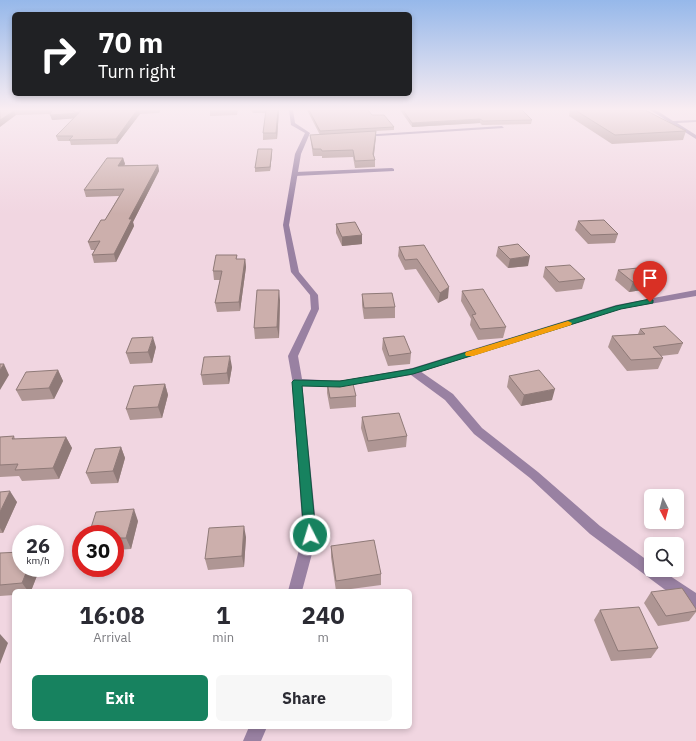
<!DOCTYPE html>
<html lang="en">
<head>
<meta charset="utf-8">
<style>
	body { margin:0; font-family:"IBM Plex Sans",sans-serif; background:#f7f7f7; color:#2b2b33; height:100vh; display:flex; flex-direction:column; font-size:15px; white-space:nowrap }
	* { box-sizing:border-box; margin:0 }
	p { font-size:13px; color:#7c7c81 }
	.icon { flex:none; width:22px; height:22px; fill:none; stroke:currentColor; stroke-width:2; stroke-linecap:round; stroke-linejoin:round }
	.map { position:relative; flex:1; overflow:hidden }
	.details { position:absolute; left:12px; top:589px; width:400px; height:140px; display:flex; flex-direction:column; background:#fff; border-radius:6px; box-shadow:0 2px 6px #0003 }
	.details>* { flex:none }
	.hud { position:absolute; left:12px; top:12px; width:400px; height:84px; border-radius:6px; box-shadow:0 2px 6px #0003; background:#202124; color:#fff; overflow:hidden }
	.needle { width:26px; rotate:174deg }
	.tools { position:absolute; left:644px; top:489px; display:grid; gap:8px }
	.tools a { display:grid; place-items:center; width:40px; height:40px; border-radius:6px; background:#fff; box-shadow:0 2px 6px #0003; font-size:20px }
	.speed { position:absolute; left:12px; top:525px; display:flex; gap:8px; font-size:20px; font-weight:700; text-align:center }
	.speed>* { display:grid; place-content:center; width:52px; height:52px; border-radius:50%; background:#fff; box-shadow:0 2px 6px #0003; line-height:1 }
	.speed small { font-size:10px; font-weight:400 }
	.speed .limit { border:6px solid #d22; background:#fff; color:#111 }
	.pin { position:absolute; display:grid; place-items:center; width:34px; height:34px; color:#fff; margin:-41px -17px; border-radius:50% 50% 50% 0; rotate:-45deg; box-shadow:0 0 4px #0007 }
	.pin .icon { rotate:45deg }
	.me { position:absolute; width:44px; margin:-22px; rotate:355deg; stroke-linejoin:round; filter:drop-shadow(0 0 3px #0008) }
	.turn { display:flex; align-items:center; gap:14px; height:84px; padding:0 20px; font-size:18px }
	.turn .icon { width:52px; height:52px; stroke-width:2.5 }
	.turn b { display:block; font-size:28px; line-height:34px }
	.eta { display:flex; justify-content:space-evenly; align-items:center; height:68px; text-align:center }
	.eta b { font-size:24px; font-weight:700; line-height:28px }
	.action { display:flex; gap:8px; margin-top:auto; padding:8px 20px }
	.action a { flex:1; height:46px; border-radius:6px; background:#17825f; color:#fff; font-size:16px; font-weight:700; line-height:46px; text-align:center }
	.action a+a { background:#f7f7f7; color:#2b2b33 }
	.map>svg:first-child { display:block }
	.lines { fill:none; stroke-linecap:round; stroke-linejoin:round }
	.minor { fill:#9981a2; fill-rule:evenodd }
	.tertiary { fill:#9981a2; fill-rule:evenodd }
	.wall { fill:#af9694 }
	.shaded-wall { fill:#8f7a78 }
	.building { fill:#ccafac; stroke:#8f7a78 }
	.route { fill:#17825f; stroke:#0f543e }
	.slow { fill:#f59e0b }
</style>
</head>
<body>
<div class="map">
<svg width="696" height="741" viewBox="0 0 696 741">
	<rect width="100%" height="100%" fill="#f1d6e1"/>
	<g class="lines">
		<path class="minor" d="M650,110h6l17,11 23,-1v2l-19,1 19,12v4z
			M502,126l2,2 -142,9 -2,-1 2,-1z
			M392,168l2,1v2l-99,5 -3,-2 3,-2z
			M696,290v6l-75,13 -204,64h-8l-1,-2 1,-2 207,-64z
			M297,379l5,3 15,153 -15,56h-14l15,-56 -11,-153z
			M249,727h18l-6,14h-18z"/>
		<path class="tertiary" d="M289,110h4l2,13 15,10 -9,21 -12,71 10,47 19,23 1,14 -21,47 4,23 38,2 73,-13 4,1 36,25 29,34 56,44 62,54 51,37v7h10l35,23v16l-32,-20 -74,-55 -60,-56 -56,-44 -29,-34 -34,-25 -71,12 -47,-3 -5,-28 23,-47 -1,-14 -19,-23 -8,-47 12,-71 10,-21 -14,-8z"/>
	</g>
	<path class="wall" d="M0,110h74v2h6v-2h81l-2,3 -19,1 -23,30 -46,1 -1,-4h-12l-2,-5 17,-18 -21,2 -1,-6 -35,1z
		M210,110h28l-1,5 -27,1z
		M251,110h28l-2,29 -14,1v-7l3,-20h-13z
		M307,110h61l4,5 22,12v3l-18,1 -2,24 1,5v7l-20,1 -2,-11 -31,1v-2h-9l-3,-21h10z
		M400,110h122l10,10 -1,4 -49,1 -2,-2 -68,4z
		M570,110h75l41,21 -3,9 -71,4 -43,-28z
		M272,153l-2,18 -15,1v-4z
		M123,158l2,6 -1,1h34l1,6 -26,51 1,4 -18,36 -22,1 -2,-8 3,-5h-4l-3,-8 17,-22 14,-24 -33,1 -2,-7z
		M578,221l40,13 -3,9 -27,1 -13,-14z
		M336,224l26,11v9l-20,2 -6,-13z
		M424,245l24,53 -10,5 -22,-34 -11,1 -7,-14 1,-9z
		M498,247l30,19 -20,2 -12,-12z
		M237,259h8l1,8 -6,44 -23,1 -2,-9 5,-23h-6l-1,-9z
		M545,267l40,12 -3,10 -26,3 -13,-15z
		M618,270l35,9 -4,10 -20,3 -14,-12z
		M462,291l44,36 -3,11 -25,2 -8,-15 1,-6 -10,-18z
		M362,294l33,13v11l-31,1 -2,-14z
		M280,300l-1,38 -24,1 -1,-11z
		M640,329l43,14 -5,11 -17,2 2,2 -5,11 -31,2 -19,-24 4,-11 26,-2z
		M383,338l28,15 -1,11 -22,2 -6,-17z
		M156,347l-4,16 -22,1 -4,-11z
		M232,367l-3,17 -26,1 -2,-10z
		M58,370l5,11 -9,18 -32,2 -6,-11z
		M509,376l43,24 -31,6 -14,-19z
		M327,382l29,14v11l-26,2 -3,-16z
		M165,384l3,11 -6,23 -32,2 -4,-11z
		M362,417l45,19 -1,11 -38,5 -7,-24z
		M14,436l1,3 51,-2 6,11 -13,31 -37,2 -3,-5 -19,1v-40z
		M121,447l4,11 -7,25 -27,1 -5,-11z
		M0,492l17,10 -14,31h-3z
		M138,521l-7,28 -16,1v-16z
		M246,537l-2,30 -36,3 -3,-11z
		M331,546l50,28v11l-45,6 -5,-34z
		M0,554l40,14 -9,23h-17v4l-14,1z
		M651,592l45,17v3l-7,9 -31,5 -14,-23z
		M600,610l58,38 -7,10 -40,3 -17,-41z"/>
	<path class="shaded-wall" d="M73,110h1v3h5l1,5 -28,2 -2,-5z
		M137,110h2l1,4 -23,30 -1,-5z
		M278,110h1l-2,29 -1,-6z
		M14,111l2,4 -16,12v-7z
		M480,119v4l-68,4v-4z
		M376,131v7l-3,23v-7z
		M272,149v4l-2,18v-4z
		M123,158l2,6 -5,8 -2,-6z
		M158,165l1,6 -26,51 1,4 -18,36 -2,-8 15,-35z
		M362,235v9l-20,2v-9z
		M530,256l-2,10 -20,2 2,-9z
		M245,259l1,8 -6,44 -1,-9z
		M653,279l-4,10 -20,3 4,-10z
		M449,287l-1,11 -10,5 2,-10z
		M279,290l1,10 -1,38 -2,-11z
		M153,337l3,10 -4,16 -4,-11z
		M230,356l2,11 -3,17 -2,-11z
		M4,364l5,11 -9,15v-20z
		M58,370l5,11 -9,18 -5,-11z
		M165,384l3,11 -6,23 -4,-11z
		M555,389l-3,11 -31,6 3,-11z
		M66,437l6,11 -13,31 -6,-11z
		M121,447l4,11 -7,25 -5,-12z
		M10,491l7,11 -14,31 -3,-5v-16z
		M134,509l4,12 -7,28 -5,-11z
		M244,526l2,11 -2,30 -2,-11z
		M28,568h12l-9,23h-3l-6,-8z
		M0,634l8,9 -8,21z"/>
	<path class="building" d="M0,110h17l-3,1 -14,9z
		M52,110h21l1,2h6v-2h57l-21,29 -47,1 4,-4h-17l23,-23 -29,2z
		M266,110h12l-2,23h-13z
		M309,110h59l4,5h12l10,12 -74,4z
		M403,110h119l10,10 -49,1 -3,-2 -68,4z
		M575,110h70l41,21 -71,4z
		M376,131l-3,23 2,6 -20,1 -2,-11 -31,1 -1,-2h-8l-3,-14z
		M258,149h14l-2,18 -15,1z
		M107,158h16l-5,8 40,-1 -29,54h3l-18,35 -22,1 8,-14 -12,1 13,-22h4l19,-31 -40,1z
		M604,220l14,14 -27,1 -13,-14z
		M355,222l7,13 -20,2 -6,-13z
		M518,244l12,12 -20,3 -12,-12z
		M424,245l25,42 -9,6 -23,-34 -12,1 -6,-13z
		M216,255h21l-1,4h9l-6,43 -24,1 7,-32h-9z
		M570,265l15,14 -26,3 -14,-15z
		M638,268l15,11 -20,3 -15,-12z
		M483,289l23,38 -26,2 -8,-14 4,-1 -14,-23z
		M257,290h22l-2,37 -23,1z
		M392,293l3,14 -31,1 -2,-14z
		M665,326l18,17 -30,4 10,11 -32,2 -19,-24 33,-2 -5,-5z
		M404,336l7,17 -22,3 -6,-18z
		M153,337l-5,15 -22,1 6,-15z
		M230,356l-3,17 -26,2 3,-18z
		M0,364h4l-4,6z
		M58,370l-9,18 -33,2 10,-18z
		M539,370l16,19 -31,6 -15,-19z
		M352,380l4,16 -26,2 -3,-16z
		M165,384l-7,23 -32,2 8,-23z
		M399,413l8,23 -39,5 -6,-24z
		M14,436l-2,3 54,-2 -13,31 -38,2 3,-6 -18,1v-28z
		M121,447l-8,24 -27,2 9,-24z
		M10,491l-10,21v-20z
		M134,509l-8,29h-11v-4h-26l7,-22z
		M244,526l-2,30 -37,3 4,-31z
		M374,540l7,34 -45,7 -5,-35z
		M21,552v16h7l-6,15 -22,2v-32z
		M682,588l14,21v2l-30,5 -15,-24z
		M639,607l19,41 -40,3 -18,-41z"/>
	<linearGradient id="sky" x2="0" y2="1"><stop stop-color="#96b8ea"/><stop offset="0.51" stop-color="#f9edf2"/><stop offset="1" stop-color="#f9edf2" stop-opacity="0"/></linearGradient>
	<rect width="696" height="214" fill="url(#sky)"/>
	<path class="route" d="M650,299l3,1v3l-32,6 -208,65 -73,13 -38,-1 14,149 -2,4 -4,1 -4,-1 -2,-4 -12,-153 2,-2 46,1 72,-12 204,-63z"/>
	<path class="slow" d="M568,321l4,2 -1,2 -98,31h-7l-1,-2 1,-2z"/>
</svg>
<div class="tools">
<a><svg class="needle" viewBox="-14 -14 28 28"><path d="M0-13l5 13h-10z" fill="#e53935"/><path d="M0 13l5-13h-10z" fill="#7c7c81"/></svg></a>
<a><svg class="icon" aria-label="search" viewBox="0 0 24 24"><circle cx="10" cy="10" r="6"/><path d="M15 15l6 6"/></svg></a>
</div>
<div class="speed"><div>26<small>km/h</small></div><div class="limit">30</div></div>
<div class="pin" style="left:650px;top:302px;background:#d93025"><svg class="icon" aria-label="arrive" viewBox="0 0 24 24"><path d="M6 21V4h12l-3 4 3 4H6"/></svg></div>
<svg class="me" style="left:310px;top:535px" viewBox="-20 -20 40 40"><circle r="17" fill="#17825f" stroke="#fff" stroke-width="3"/><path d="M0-11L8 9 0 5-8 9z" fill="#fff"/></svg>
<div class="hud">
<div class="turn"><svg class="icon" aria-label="right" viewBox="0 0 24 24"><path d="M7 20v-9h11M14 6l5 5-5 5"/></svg><div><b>70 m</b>Turn right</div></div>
</div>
<section class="details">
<div class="eta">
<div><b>16:08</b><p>Arrival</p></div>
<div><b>1</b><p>min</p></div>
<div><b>240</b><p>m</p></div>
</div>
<div class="action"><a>Exit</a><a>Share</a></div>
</section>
</div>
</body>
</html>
